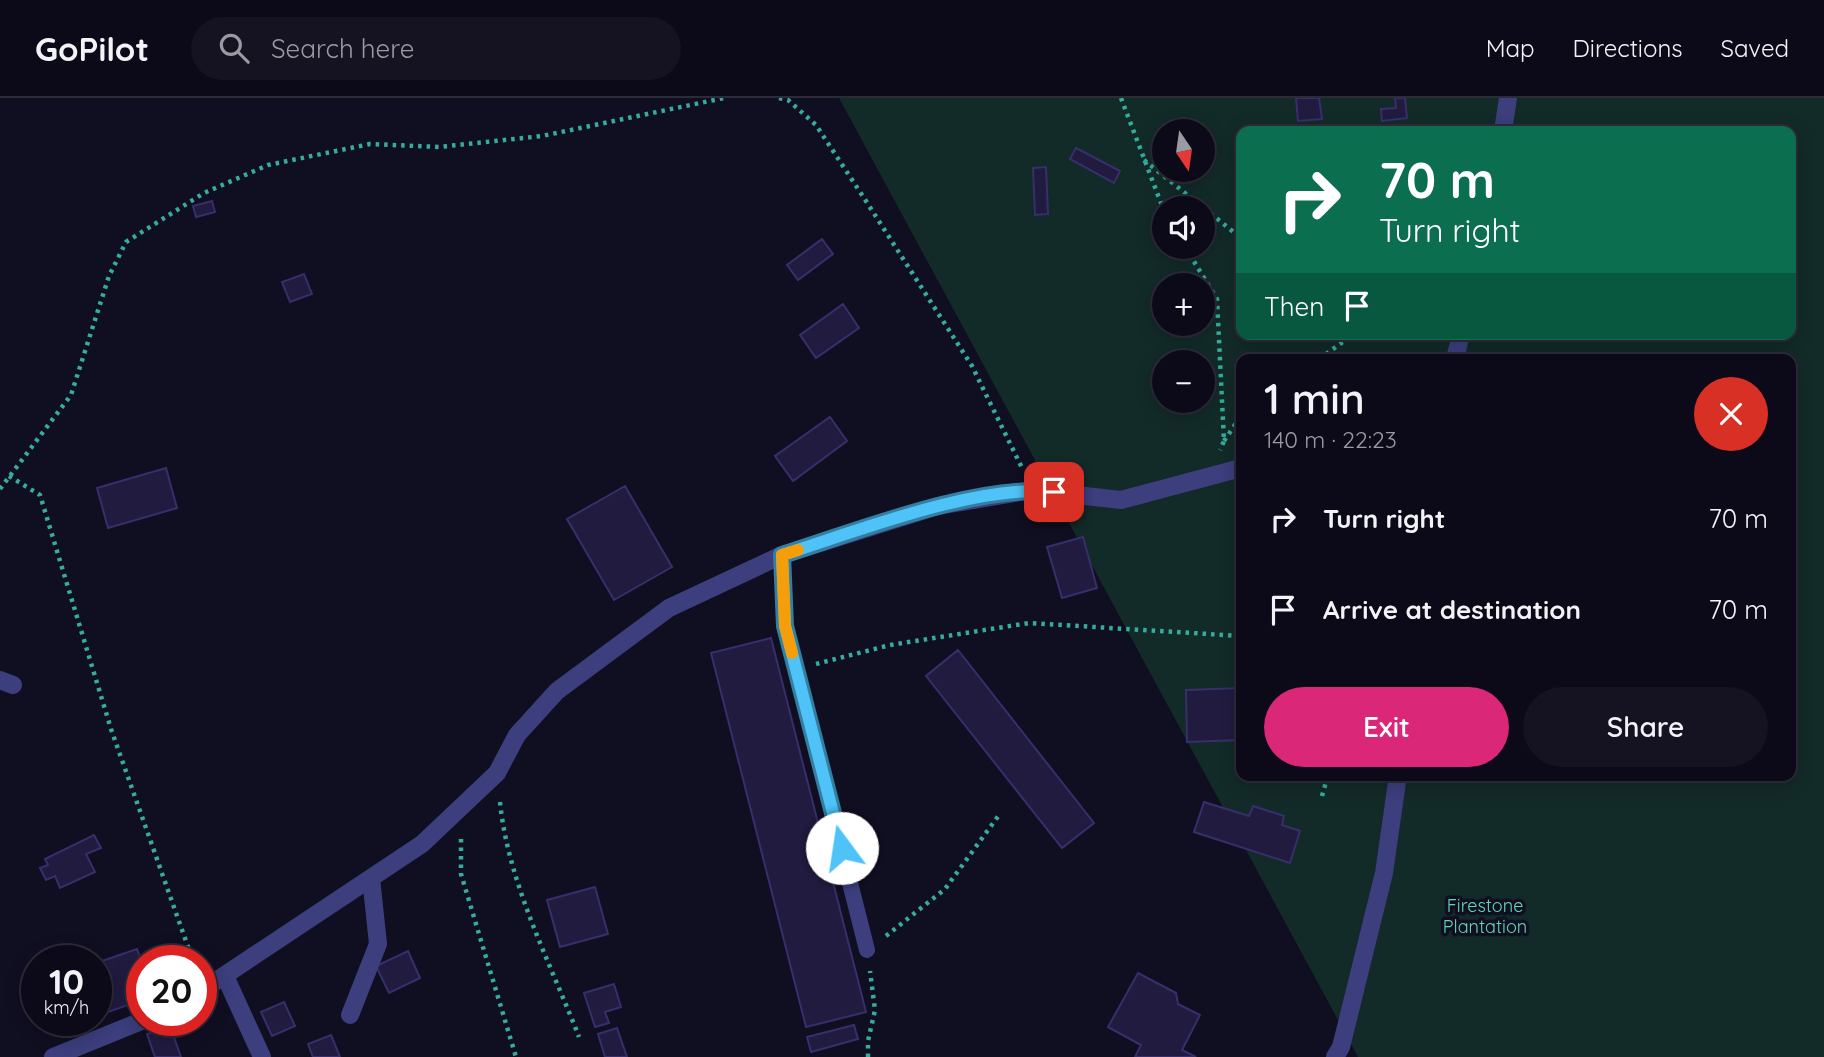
<!DOCTYPE html>
<html lang="en">
<head>
<meta charset="utf-8">
<style>
	body { margin:0; font-family:Quicksand,sans-serif; background:#151322; color:#f1f3f6; height:100vh; display:flex; flex-direction:column; font-size:26px; white-space:nowrap }
	* { box-sizing:border-box; margin:0 }
	p { font-size:23px; color:#9a9aa2 }
	.icon { flex:none; width:38px; height:38px; fill:none; stroke:currentColor; stroke-width:2; stroke-linecap:round; stroke-linejoin:round }
	.map { position:relative; flex:1; overflow:hidden }
	.drawer { position:absolute; left:1236px; top:256px; width:560px; height:427px; display:flex; flex-direction:column; background:#0c0a19; border-radius:14px; box-shadow:0 4px 18px #0003,0 0 0 2px #2c2b38 }
	.drawer>* { flex:none }
	.banner { position:absolute; left:1236px; top:28px; width:560px; height:214px; border-radius:14px; box-shadow:0 4px 18px #0003,0 0 0 2px #2c2b38; background:#0b6e4f; color:#fff; overflow:hidden }
	.needle { width:46px; rotate:167deg }
	.buttons { position:absolute; left:1152px; top:21px; display:grid; gap:14px }
	.buttons a { display:grid; place-items:center; width:63px; height:63px; border-radius:50%; background:#0c0a19; box-shadow:0 4px 18px #0003,0 0 0 2px #2c2b38; font-size:35px }
	.speed { position:absolute; left:21px; top:847px; display:flex; gap:14px; font-size:35px; font-weight:700; text-align:center }
	.speed>* { display:grid; place-content:center; width:91px; height:91px; border-radius:50%; background:#0c0a19; box-shadow:0 4px 18px #0003,0 0 0 2px #2c2b38; line-height:1 }
	.speed small { font-size:18px; font-weight:400 }
	.speed .limit { border:10px solid #d22; background:#fff; color:#111 }
	.pin { position:absolute; display:grid; place-items:center; width:60px; height:60px; color:#fff; margin:-30px; border-radius:14px; box-shadow:0 4px 10px #0006 }
	.me { position:absolute; width:77px; margin:-38px; rotate:346deg; stroke-linejoin:round; filter:drop-shadow(0 0 5px #0008) }
	.turn { display:flex; align-items:center; gap:24px; height:147px; padding:0 28px; font-size:32px }
	.turn .icon { width:91px; height:91px; stroke-width:2.5 }
	.turn b { display:block; font-size:49px; line-height:60px }
	.then { display:flex; align-items:center; height:66px; padding:0 28px; background:#0003; gap:14px; font-size:26px }
	.round { display:grid; place-items:center; flex:none; width:74px; height:74px; border-radius:37px; background:#151322 }
	.head { display:flex; align-items:center; justify-content:space-between; height:119px; padding:0 28px }
	h1 { font-size:42px; font-weight:600; line-height:52px }
	.action { display:flex; gap:14px; margin-top:auto; padding:14px 28px }
	.action a { flex:1; height:80px; border-radius:42px; background:#db2777; color:#fff; font-size:28px; font-weight:600; line-height:80px; text-align:center }
	.action a+a { background:#151322; color:#f1f3f6 }
	ul { padding:0; list-style:none }
	li { display:flex; align-items:center; gap:21px; height:91px; padding:0 28px }
	li div { flex:1 }
	li b { display:block; font-size:26px }
	li em { font-style:normal }
	header { display:flex; align-items:center; gap:42px; box-sizing:border-box; height:98px; padding:0 35px; background:#0c0a19; border-bottom:2px solid #2c2b38 }
	header strong { font-size:33px }
	nav { display:flex; gap:38px; margin-inline-start:auto; font-size:24px }
	.search { width:490px; height:63px; background:#151322; display:flex; align-items:center; gap:18px; box-sizing:border-box; padding:0 24px; border-radius:38px; color:#9a9aa2; font-size:26px }
	.map>svg:first-child { display:block }
	.green { fill:#122a28; fill-rule:evenodd }
	.building { fill:#211b40; stroke:#372f6b; stroke-width:2 }
	.lines { fill:none; stroke-linecap:round; stroke-linejoin:round }
	.path { stroke:#35ac9d; stroke-width:4.5; stroke-dasharray:3.5 5; stroke-linecap:butt }
	.service { stroke:#3c3e7d; stroke-width:16 }
	.minor { stroke:#3c3e7d; stroke-width:18 }
	.tertiary { stroke:#3c3e7d; stroke-width:18 }
	.route-casing { stroke:#337fa1; stroke-width:18 }
	.route { stroke:#4fc3f7; stroke-width:12 }
	.slow { stroke:#f59e0b; stroke-width:12 }
	.labels { text-anchor:middle; stroke-width:7; stroke-linejoin:round; paint-order:stroke }
	.park-label { font-size:18px; fill:#61d8b3; stroke:#100e21 }
</style>
</head>
<body>
<header>
<strong>GoPilot</strong>
<div class="search"><svg class="icon" aria-label="search" viewBox="0 0 24 24"><circle cx="10" cy="10" r="6"/><path d="M15 15l6 6"/></svg>Search here</div>
<nav><a>Map</a><a>Directions</a><a>Saved</a></nav>
</header>
<div class="map">
<svg width="1824" height="959" viewBox="0 0 1824 959">
	<rect width="100%" height="100%" fill="#100e21"/>
	<path class="green" d="M839,0h985v959h-466zM1164,33h38v39h-38zM1241,33h549v203h-549zM1164,110h38v39h-38zM1164,187h38v39h-38zM1241,261h549v416h-549zM1164,264h38v39h-38z"/>
	<path class="building" d="M1296,0h23l3,21 -24,2z
		M1395,0h10l2,20 -25,3 -1,-12 15,-1z
		M1076,50l44,23 -6,12 -44,-24z
		M1046,69l2,47 -13,1 -2,-47z
		M212,103l3,11 -19,5 -3,-11z
		M822,141l11,15 -35,26 -11,-15z
		M304,176l8,20 -22,8 -8,-20z
		M843,206l16,24 -43,30 -16,-23z
		M830,319l17,24 -54,40 -18,-25z
		M166,370l11,40 -69,20 -11,-40z
		M625,388l47,81 -58,33 -47,-81z
		M1083,439l14,51 -35,10 -15,-51z
		M771,540l95,374 -60,15 -95,-374z
		M958,552l136,173 -32,25 -136,-172z
		M1241,590v52l-54,2 -1,-52z
		M1204,704l45,14 4,-10 31,10 -2,9 18,6 -10,32 -96,-31z
		M94,737l7,13 -15,6 9,18 -35,16 -5,-12 -9,4 -6,-12 8,-3 -3,-6z
		M595,789l13,47 -48,13 -13,-47z
		M137,851l5,14v37l-34,12 -12,-35v-14z
		M408,853l12,27 -31,15 -13,-27z
		M1138,875l38,20 2,11 22,11 -18,35 14,7h-61l6,-12 -33,-18z
		M614,886l7,23 -16,5 4,11 -14,4 -11,-34z
		M284,904l11,24 -23,10 -11,-24z
		M854,927l4,14 -47,13 -4,-15z
		M170,928l11,31h-26l-8,-23z
		M617,930l10,29h-22l-7,-23z
		M331,937l9,22h-27l-5,-13z"/>
	<g class="lines">
		<path class="path" d="M779,0l9,2 28,25 48,73 108,168 51,104
			M1121,0l43,113
			M1144,62l97,78
			M1185,149l32,52 7,142 -4,9
			M1319,261l35,-25
			M1224,343l17,-25
			M9,378l31,19 71,234 82,232
			M0,391l71,-94 38,-119 17,-34 78,-49 64,-28 102,-21 69,3 103,-11 182,-38
			M816,566l74,-19 139,-22 212,13
			M1322,698l6,-21
			M500,704c8,81 50,160 79,235
			M461,741v35l55,183
			M886,838l59,-47 54,-74
			M868,959v-16l7,-31 -5,-39"/>
		<path class="service" d="M782,457l3,71 82,324"/>
		<path class="minor" d="M0,582l13,5
			M225,878l37,81
			M201,893l221,-147 75,-71 20,-38 40,-44 112,-83 113,-53 156,-49 94,-16 89,10 120,-32
			M350,917l28,-71 -7,-66
			M53,959l91,-37"/>
		<path class="tertiary" d="M1503,33l5,-33
			M1455,261l6,-25
			M1335,959l6,-10 43,-174 14,-98"/>
	</g>
	<g class="lines">
		<defs>
			<path id="route" d="M842,750l-57,-222 -3,-71c76,-24 195,-71 272,-63"/>
		</defs>
		<use href="#route" class="route-casing"/>
		<use href="#route" class="route"/>
		<path class="slow" d="M792,555l-7,-27 -3,-71 16,-5"/>
	</g>
	<g class="labels">
		<g class="park-label">
			<text x="1485" y="814">Firestone<tspan x="1485" dy="21">Plantation</tspan></text>
		</g>
	</g>
</svg>
<div class="buttons">
<a><svg class="needle" viewBox="-14 -14 28 28"><path d="M0-13l5 13h-10z" fill="#e53935"/><path d="M0 13l5-13h-10z" fill="#9a9aa2"/></svg></a>
<a><svg class="icon" aria-label="sound" viewBox="0 0 24 24"><path d="M4 9h4l5-4v14l-5-4H4zM17 9q2 3 0 6"/></svg></a>
<a>+</a>
<a>−</a>
</div>
<div class="speed"><div>10<small>km/h</small></div><div class="limit">20</div></div>
<div class="pin" style="left:1054px;top:394px;background:#d93025"><svg class="icon" aria-label="arrive" viewBox="0 0 24 24"><path d="M6 21V4h12l-3 4 3 4H6"/></svg></div>
<svg class="me" style="left:842px;top:750px" viewBox="-20 -20 40 40"><circle r="19" fill="#fff"/><path d="M0-13L10 11 0 6-10 11z" fill="#4fc3f7"/></svg>
<div class="banner">
<div class="turn"><svg class="icon" aria-label="right" viewBox="0 0 24 24"><path d="M7 20v-9h11M14 6l5 5-5 5"/></svg><div><b>70 m</b>Turn right</div></div>
<div class="then">Then<svg class="icon" aria-label="arrive" viewBox="0 0 24 24"><path d="M6 21V4h12l-3 4 3 4H6"/></svg></div>
</div>
<section class="drawer">
<div class="head"><div><h1>1 min</h1><p>140 m · 22:23</p></div><a class="round" style="background:#d93025;color:#fff"><svg class="icon" aria-label="close" viewBox="0 0 24 24"><path d="M6 6l12 12M18 6L6 18"/></svg></a></div>
<ul>
<li><svg class="icon" aria-label="right" viewBox="0 0 24 24"><path d="M7 20v-9h11M14 6l5 5-5 5"/></svg><div><b>Turn right</b></div><em>70 m</em></li>
<li><svg class="icon" aria-label="arrive" viewBox="0 0 24 24"><path d="M6 21V4h12l-3 4 3 4H6"/></svg><div><b>Arrive at destination</b></div><em>70 m</em></li>
</ul>
<div class="action"><a>Exit</a><a>Share</a></div>
</section>
</div>
</body>
</html>
